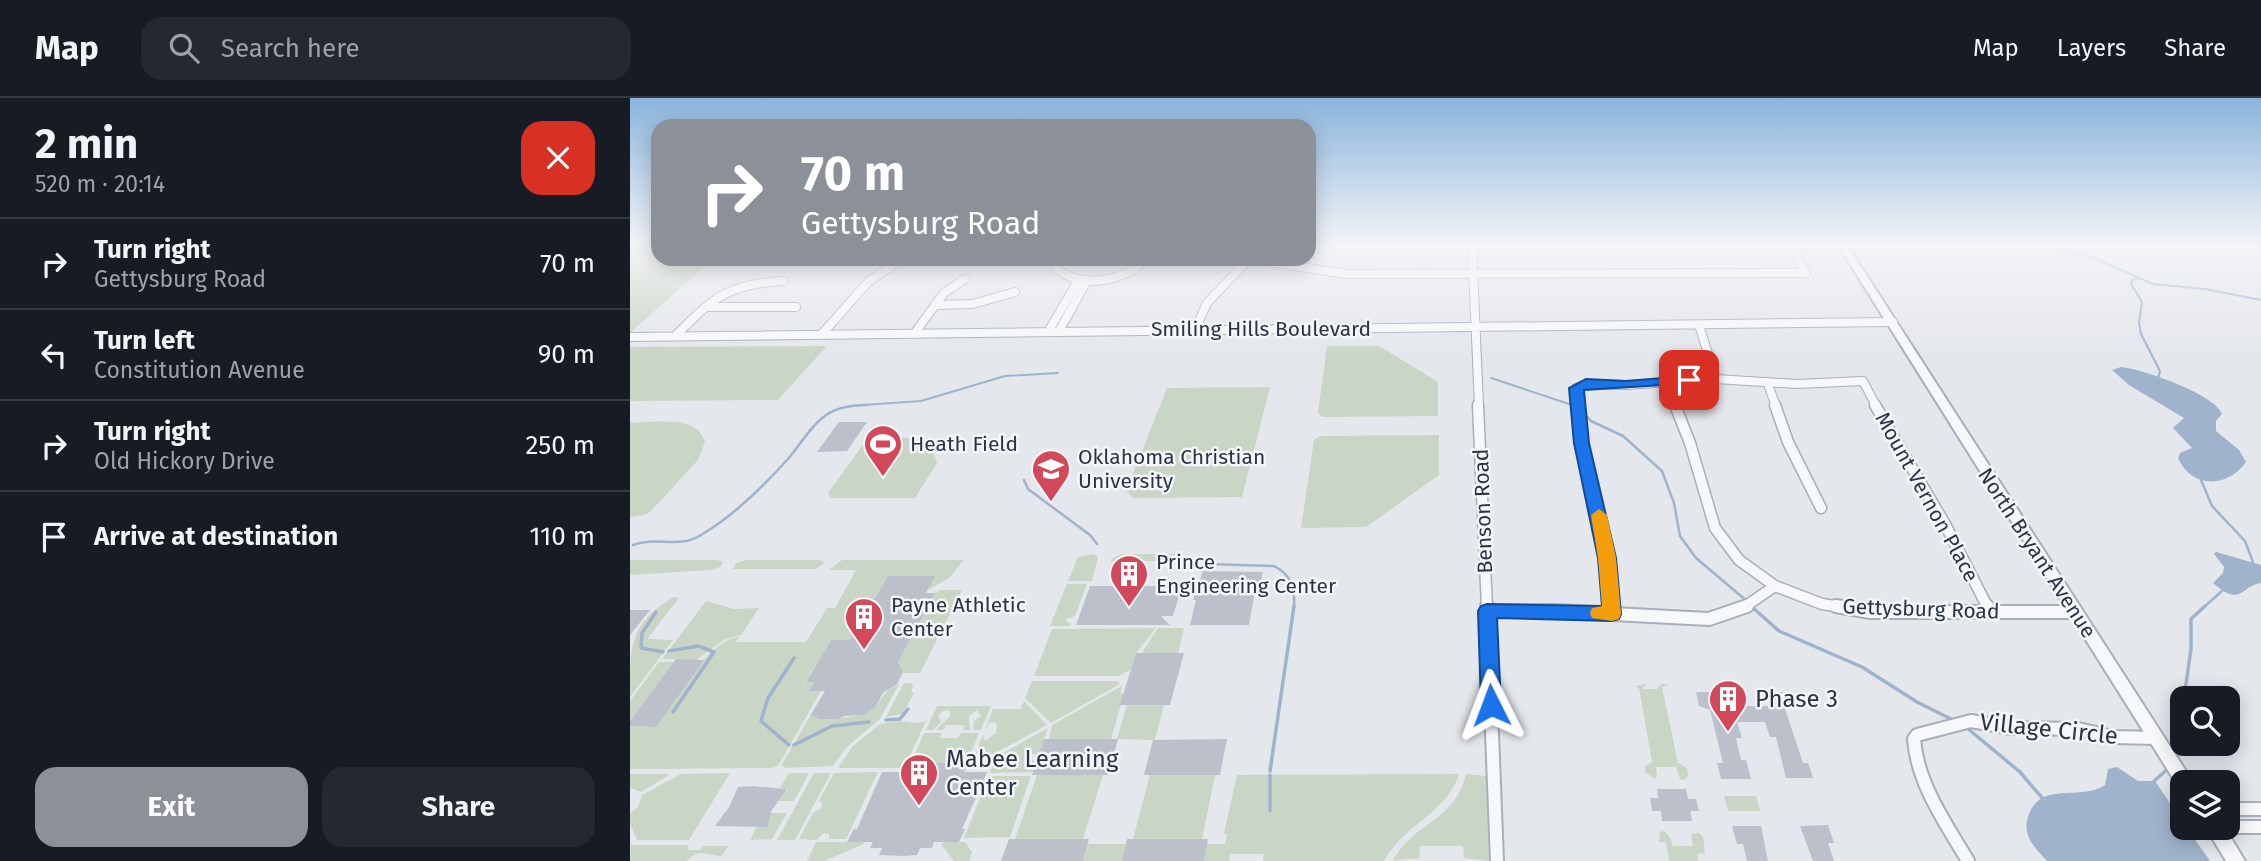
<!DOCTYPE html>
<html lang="en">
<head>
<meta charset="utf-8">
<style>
	body { margin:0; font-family:"Fira Sans",sans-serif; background:#242831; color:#f1f3f6; height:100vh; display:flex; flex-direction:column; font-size:26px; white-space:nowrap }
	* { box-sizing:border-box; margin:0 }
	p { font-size:23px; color:#9ea1a6 }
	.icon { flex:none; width:38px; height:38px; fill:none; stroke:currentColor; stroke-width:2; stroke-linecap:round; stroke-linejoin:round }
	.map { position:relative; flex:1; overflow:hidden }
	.drawer { display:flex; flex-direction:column; background:#171b24; width:630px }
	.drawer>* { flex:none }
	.hud { position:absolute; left:21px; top:21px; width:665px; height:147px; border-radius:21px; box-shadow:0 4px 18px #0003; background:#8c9099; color:#fff; overflow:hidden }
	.tools { position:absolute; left:1540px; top:588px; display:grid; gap:14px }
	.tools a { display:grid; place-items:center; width:70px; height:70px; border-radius:14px; background:#171b24; box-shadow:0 4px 18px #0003; font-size:35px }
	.pin { position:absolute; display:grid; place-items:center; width:60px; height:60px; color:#fff; margin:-30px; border-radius:14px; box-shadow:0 4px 10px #0006 }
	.me { position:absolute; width:77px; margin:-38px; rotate:357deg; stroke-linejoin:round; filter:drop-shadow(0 0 5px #0008) }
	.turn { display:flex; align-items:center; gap:24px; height:147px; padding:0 35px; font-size:32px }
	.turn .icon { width:91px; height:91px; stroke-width:2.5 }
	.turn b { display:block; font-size:49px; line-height:60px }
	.round { display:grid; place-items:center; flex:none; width:74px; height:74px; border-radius:21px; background:#242831 }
	.summary { display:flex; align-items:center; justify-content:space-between; height:119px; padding:0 35px }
	h1 { font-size:42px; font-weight:700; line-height:52px }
	.cta { display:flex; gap:14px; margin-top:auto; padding:14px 35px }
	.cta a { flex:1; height:80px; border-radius:21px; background:#8c9099; color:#fff; font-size:28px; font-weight:700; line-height:80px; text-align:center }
	.cta a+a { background:#242831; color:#f1f3f6 }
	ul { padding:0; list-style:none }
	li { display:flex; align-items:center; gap:21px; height:91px; padding:0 35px; border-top:2px solid #363941 }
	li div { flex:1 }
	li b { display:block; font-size:26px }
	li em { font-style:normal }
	header { display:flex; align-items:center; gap:42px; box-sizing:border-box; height:98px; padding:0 35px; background:#171b24; border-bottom:2px solid #363941 }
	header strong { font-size:33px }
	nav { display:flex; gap:38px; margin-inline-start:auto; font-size:24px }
	.search { width:490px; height:63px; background:#242831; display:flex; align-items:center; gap:18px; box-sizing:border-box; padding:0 24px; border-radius:21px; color:#9ea1a6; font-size:26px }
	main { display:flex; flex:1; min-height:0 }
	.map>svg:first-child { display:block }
	.green { fill:#c9d6c5 }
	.water { fill:#9fb4cc }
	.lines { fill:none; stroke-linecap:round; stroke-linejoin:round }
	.stream-far2 { stroke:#9fb4cc; stroke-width:2 }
	.stream-far1 { stroke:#9fb4cc; stroke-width:2.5 }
	.stream { stroke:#9fb4cc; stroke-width:3.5 }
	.building { fill:#bbc0ca }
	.minor-far2-casing { stroke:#a9aeb7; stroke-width:10 }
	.minor-far1-casing { stroke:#a9aeb7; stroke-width:13 }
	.minor-casing { stroke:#a9aeb7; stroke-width:16 }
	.tertiary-casing { stroke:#a9aeb7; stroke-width:4 }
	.minor-far2 { stroke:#f7f8fa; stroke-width:8 }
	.minor-far1 { stroke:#f7f8fa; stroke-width:10 }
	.minor { stroke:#f7f8fa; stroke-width:12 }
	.tertiary { fill:#f7f8fa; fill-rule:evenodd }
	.route { fill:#1a73e8; stroke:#114b97; stroke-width:2 }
	.slow { fill:#f59e0b }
	.labels { text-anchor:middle; stroke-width:5; stroke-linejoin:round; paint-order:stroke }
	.street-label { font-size:21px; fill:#2b3445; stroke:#f4f6f9 }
	.poi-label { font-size:21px; fill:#2b3445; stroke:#f4f6f9; text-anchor:start }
	.near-poi-label { font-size:24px; fill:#2b3445; stroke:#f4f6f9; text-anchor:start }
	.near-street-label { font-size:24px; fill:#2b3445; stroke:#f4f6f9 }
</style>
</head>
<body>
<header>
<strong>Map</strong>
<div class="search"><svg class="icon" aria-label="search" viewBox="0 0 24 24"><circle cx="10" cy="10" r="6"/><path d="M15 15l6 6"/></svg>Search here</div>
<nav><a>Map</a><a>Layers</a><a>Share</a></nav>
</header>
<main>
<section class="drawer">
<div class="summary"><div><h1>2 min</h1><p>520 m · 20:14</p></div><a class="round" style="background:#d93025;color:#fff"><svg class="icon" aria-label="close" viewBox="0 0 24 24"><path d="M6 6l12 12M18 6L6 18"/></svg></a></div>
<ul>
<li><svg class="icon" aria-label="right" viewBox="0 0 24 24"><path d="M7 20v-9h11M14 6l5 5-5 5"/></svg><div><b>Turn right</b><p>Gettysburg Road</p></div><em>70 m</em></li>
<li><svg class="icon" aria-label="left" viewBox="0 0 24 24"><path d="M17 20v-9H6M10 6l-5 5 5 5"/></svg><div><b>Turn left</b><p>Constitution Avenue</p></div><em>90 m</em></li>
<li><svg class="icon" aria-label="right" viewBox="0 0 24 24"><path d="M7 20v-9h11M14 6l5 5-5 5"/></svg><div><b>Turn right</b><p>Old Hickory Drive</p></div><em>250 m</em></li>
<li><svg class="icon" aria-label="arrive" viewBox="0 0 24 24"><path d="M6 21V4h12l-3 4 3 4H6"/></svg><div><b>Arrive at destination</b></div><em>110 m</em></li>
</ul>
<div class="cta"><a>Exit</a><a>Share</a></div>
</section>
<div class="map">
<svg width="1631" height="763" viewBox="0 0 1631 763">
	<rect width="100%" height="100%" fill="#e4e7ec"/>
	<path class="green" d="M0,147h28v14h55l-83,74z
		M697,248h52l59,36v34l-115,1 -5,-4z
		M0,249l195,-1 1,1 -48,53 -148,1z
		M640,289l-28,110 -109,1 -7,-7 41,-103z
		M0,325c22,0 67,-9 75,19l-7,18 -46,50 -7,5 -15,2z
		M809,337v40l-73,52 -65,1 13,-88 6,-4z
		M238,340c25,0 62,-8 69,25l-22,35h-84l-3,-5z
		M463,456l5,3 -6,24h-24l10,-24z
		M492,456h53l6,2 1,10h-3l1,-5h-68l-4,6 5,-9z
		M0,462h89l4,2 -3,5 -11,3 -79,5z
		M117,462h74l3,3 -8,6h-83l3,-6z
		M212,462h122l-15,18 -21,12 6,-14h-46l-38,64h-19l-25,41 8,1 -5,9h12l-43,75 -6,2 -142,1v-43l26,1c19,-27 49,-85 83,-90l-3,5h70l21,-34h8l21,-38h-27z
		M437,486h20l-12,32 -9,3v3l4,1 1,3h-21z
		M310,492h22l-42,83h-18l-4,-11 37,-69z
		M44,499l5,1 -32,41 26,1 -43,57c0,-53 0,-74 44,-100z
		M76,503l28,8 25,-1 -18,27 -17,5 -28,20 -34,-1z
		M526,530l-20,25 -5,16 -12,7h-85l18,-47z
		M528,530h26l-6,25h-36z
		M29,564h15l-44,59v-20z
		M402,583h85l3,3 -69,39 -26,-25z
		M274,585h7l2,4 -2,5 3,1 -11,21 -17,3z
		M269,586l-19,35 -33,28 -14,19 -49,2 1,-2h-4l29,-50h7l2,3c14,0 48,-1 57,-13 8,-10 10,-17 23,-22z
		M1016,586l-4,5h15l5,-5 7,1 -7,2 16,76 9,5 1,8 -3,4 -5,-1 -4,-12h-20l1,9 -2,3 -10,-7v-6l7,-4 -13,-74 -4,-2z
		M492,588l-2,7 4,1 -13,45h-62l3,-14z
		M394,603l23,24 -76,41 12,-32 2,7 11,-8 1,-9 -2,-2 -6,1 -4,7 8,-21h28z
		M497,607h37l-9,35 -38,-1z
		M307,608h54l-10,24h-8l1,-9 7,-5 -4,-6 -8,6 1,14h-7l1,-5h-18l-3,5h-7l14,-14v-5l-5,-1 -7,5 3,7 -8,8h-7z
		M270,623l15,2 11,-2 -22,47h-66l15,-22 27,-22z
		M418,630l-9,26h-12l-3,6 13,1 -4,11 -43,1 6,-16z
		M294,635h18l-2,5h18l3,-5h18l-14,34h-10v-4h-34l-1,4h-11z
		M248,674l-32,67h-17v-5l-5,-1 -8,7 -17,-1 14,-26 8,-5 1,-5 -3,-2 15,-28z
		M100,675l-41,67h-52l-7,-17v-9l8,-7 4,-12 39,-21z
		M159,675h20l-15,28h-16l10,-12 -8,-1z
		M184,675h17l-36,67h-18z
		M0,676h37l2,1 -28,17 -11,-4z
		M829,676c-12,39 -54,49 -75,87h-121l1,-7h-34l-1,7h-25l3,-17h18l2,-10 -3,-1 13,-58z
		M836,676l20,2 3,85 -25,-3 -1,-12h-43l-1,12 -26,3c20,-39 63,-40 73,-87z
		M407,677h66l-20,64h-68z
		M520,677h65l-13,64h-69z
		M359,678h42l-21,61 -46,1z
		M1094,698h32l4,15h-32z
		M141,715h16l-15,26 -22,1 7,-14z
		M1034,733l6,6 3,9h20l-2,-12 8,-1 4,4 2,16 -8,1 1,7h-29l-3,-19h-7l1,-10z
		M186,744h47l1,2 -40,17h-17z
		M315,744h20l7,10 -3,9h-15l-13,-17z
		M458,746h38l-4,17h-39z
		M1,747h58l-2,5h13l3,-4h25l-6,10c-13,0 -24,-9 -35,5h-57z"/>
	<path class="water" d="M1491,269c21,2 94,27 101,47l-6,7v10l23,19 7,12c-19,27 -55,26 -68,-4l2,-5 12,-5 -19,-20 11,-10 -55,-33 -17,-15z
		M1586,454l45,13v18c-21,3 -19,25 -48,0l10,-10 1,-6 -10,-13z
		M1487,669l21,14h17l27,40v7h5l23,33h-163c-14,-15 -26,-27 -18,-47 12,-33 53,-13 76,-29l3,-16z"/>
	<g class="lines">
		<path class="stream-far2" d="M1412,147l52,13 59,26 52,5 56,11
			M0,154l28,-6
			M1508,181l-6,1 -1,4 11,18 -3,21 2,11 19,37 -2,8
			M861,280l84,28
			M219,308l72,-5 84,-25 53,-3"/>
		<path class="stream-far1" d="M941,307l4,1
			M953,314l8,9 32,15 39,35 12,32 6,33 16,22 52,44
			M394,382l4,9 62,46 7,9
			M1571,382l11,26 33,35 8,21 -2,2
			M3,447c23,-9 47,4 68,-10 32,-19 61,-47 86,-75 13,-14 22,-33 39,-45 12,-8 27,-10 41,-10
			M577,466l67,2c18,9 21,23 20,42
			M1573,510l20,-18"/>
		<path class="stream" d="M1122,509l27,24 83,36 55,35 38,19
			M26,514l-14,21 -1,15 22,4
			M39,553l29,-5 16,6 -41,60
			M1554,600l7,-49v-30l14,-13
			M256,622l14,-1 8,-10
			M1337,630l53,44 23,27
			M159,647l-28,-24 7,-23 26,-40
			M164,647l38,-19 37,-4
			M1546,661l9,-15
			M640,673l24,-165
			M640,677v36
			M1524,683l16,-14"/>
	</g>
	<path class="building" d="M209,324h28l-20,29 -30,1z
		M573,473l60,1 -3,13h-4l-7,40h-59l6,-25h-3z
		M258,478h47l-9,17h9l-37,69 5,10 -6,12 -14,9 -8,15 -12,7 -18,1 -7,3h-20l-1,-3h-7l15,-25h-16l5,-9h-8l25,-42h19z
		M460,488h92l-9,30h-12l9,9h-94z
		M0,512h20l-20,25z
		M506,555h48l-14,52h-50z
		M46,561l28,1 -48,67 -26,-1v-5z
		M1066,594h25l4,14h44l-4,-14h25l4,14 -9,3 18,54h5l5,15h-27l-10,-41h-6l-5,-15h-28l5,16h-6l5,22h5l5,19h-30l-4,-16h6l-13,-53 -11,-4z
		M414,641h74l-10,36h-76z
		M597,641l-7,36h-76l9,-35z
		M291,665h35l-1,4h12l-3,5h23l-25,57h3l-6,13h-25l-2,6h-12l-3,7 -13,1 -25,-1 3,-7h-12l3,-6h-26l7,-13h3l25,-57h23l3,-5h12z
		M122,688l35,3 -15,21 -5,17 -52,-1 14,-19 9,-20z
		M1027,691h29l2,10h8l3,12h-9l2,10h-30l-1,-10h-9l-2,-13h8z
		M1198,727l6,18h-6l6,18h-21l-13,-35z
		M1102,728h29l7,35h-21l-4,-17h-6z
		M379,741h80l-6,22h-82z
		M497,741h81l-4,22h-82z"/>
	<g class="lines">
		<defs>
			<path id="minor-far2" d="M842,147l7,161
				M1338,147l31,9 4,-9
				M427,161l-1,9c27,23 68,12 92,-9
				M305,207l38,-1 42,-12
				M76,209h90
				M1069,227l17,54
				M565,232l12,-27 42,-44 97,15 460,-1 -16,-28
				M429,233l29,-52
				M418,234l31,-53
				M192,236l46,-52 34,-23
				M284,236l30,-41 21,-14
				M45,238c39,-38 51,-52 108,-55
				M0,239l1263,-15
				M1137,284l9,24
				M1036,285l9,23
				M948,308l-2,-18 10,-4 40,1 90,-6 81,5 66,-3 13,25"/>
			<path id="minor-far1" d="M848,307l9,203
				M948,307c7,68 27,134 34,203
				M1045,307l15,38 25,85 24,32 36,26
				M1145,307l13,37 33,66
				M1245,307l71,121 42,82
				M1113,510l32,-22 47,18 25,4"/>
			<path id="minor" d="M857,508l10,255
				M981,508l1,7
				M1206,508l35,6h204
				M1357,508l3,6
				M857,513h68l154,8 38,-13
				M1598,711h33
				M1598,729h33
				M1338,763c-22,-37 -51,-78 -54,-122l3,-4 54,-14 40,7 67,1 35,8 43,1"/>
			<path id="tertiary" d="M1208,147h9l346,537h-11v7l-3,-1z
				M1576,730h19l20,33h-19z"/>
		</defs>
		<use href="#minor-far2" class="minor-far2-casing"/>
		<use href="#minor-far1" class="minor-far1-casing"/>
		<use href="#minor" class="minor-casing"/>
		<use href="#tertiary" class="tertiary-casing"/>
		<use href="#minor-far2" class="minor-far2"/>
		<use href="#minor-far1" class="minor-far1"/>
		<use href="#minor" class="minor"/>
		<use href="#tertiary" class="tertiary"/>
	</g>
	<linearGradient id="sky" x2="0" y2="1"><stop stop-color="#8bb4dd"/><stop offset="0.58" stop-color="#f3f4f6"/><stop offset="1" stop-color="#f3f4f6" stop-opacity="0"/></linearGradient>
	<rect width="1631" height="254" fill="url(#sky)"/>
	<path class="route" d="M1059,278l5,1v6l-110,7 5,53 27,115 5,56 -2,5 -7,2 -115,-3 4,87 -3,7 -7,2 -7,-2 -3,-7 -3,-94 3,-5 6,-2 115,2 -4,-48 -24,-115 -5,-55 17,-9 40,2z"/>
	<path class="slow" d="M969,411l8,6 9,43 5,56 -2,5 -7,2 -20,-3 -2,-5 2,-5 10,-2 -4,-48 -7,-43z"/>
	<defs>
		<symbol id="stadium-pin" viewBox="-11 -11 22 30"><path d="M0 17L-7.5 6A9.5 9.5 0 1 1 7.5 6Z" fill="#d1495b" stroke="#f4f6f9"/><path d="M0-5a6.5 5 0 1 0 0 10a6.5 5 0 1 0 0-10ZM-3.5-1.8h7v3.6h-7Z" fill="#fff"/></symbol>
		<symbol id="university-pin" viewBox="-11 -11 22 30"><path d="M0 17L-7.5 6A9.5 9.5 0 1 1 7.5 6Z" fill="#d1495b" stroke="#f4f6f9"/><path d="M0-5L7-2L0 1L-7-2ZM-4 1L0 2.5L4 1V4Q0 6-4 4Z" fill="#fff"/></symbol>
		<symbol id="building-pin" viewBox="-11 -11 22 30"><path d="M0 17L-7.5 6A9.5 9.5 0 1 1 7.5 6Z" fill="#d1495b" stroke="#f4f6f9"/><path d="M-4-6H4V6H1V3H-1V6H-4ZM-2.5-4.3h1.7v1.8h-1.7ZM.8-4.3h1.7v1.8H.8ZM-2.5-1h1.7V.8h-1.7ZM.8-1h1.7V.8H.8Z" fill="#fff"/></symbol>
	</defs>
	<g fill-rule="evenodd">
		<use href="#stadium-pin" x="231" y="324" width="44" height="60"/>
		<use href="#university-pin" x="399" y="349" width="44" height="60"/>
		<use href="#building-pin" x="477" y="454" width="44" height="60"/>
		<use href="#building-pin" x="212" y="497" width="44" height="60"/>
		<use href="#building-pin" x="1076" y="579" width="44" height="60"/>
		<use href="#building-pin" x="267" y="653" width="44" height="60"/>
	</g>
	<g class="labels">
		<g class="street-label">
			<text x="631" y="238">Smiling Hills Boulevard</text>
			<text transform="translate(1297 399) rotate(61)" y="7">Mount Vernon Place</text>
			<text transform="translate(853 413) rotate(-92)" y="7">Benson Road</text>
			<text transform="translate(1407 455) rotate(57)" y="7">North Bryant Avenue</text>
			<text transform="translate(1291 511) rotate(2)" y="7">Gettysburg Road</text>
		</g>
		<g class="poi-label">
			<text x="280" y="353">Heath Field</text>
			<text x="448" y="366">Oklahoma Christian<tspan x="448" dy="24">University</tspan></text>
			<text x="526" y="471">Prince<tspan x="526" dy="24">Engineering Center</tspan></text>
			<text x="261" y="514">Payne Athletic<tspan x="261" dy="24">Center</tspan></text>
		</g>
		<g class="near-poi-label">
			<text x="1125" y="609">Phase 3</text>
			<text x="316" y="669">Mabee Learning<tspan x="316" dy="28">Center</tspan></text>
		</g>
		<g class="near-street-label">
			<text transform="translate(1419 631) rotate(6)" y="8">Village Circle</text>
		</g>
	</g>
</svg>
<div class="tools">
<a><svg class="icon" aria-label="search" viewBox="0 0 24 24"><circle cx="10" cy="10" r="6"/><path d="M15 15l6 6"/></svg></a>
<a><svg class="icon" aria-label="layers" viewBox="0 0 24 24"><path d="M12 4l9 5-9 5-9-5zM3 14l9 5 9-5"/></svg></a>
</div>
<div class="pin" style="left:1059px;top:282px;background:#d93025"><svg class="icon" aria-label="arrive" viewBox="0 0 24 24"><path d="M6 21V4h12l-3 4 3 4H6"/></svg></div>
<svg class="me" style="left:861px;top:607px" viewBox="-20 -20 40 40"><path d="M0-17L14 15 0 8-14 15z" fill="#1a73e8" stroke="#fff" stroke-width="4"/></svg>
<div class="hud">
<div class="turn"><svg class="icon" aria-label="right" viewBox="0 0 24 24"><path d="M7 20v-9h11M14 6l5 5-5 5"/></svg><div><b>70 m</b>Gettysburg Road</div></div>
</div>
</div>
</main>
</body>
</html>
